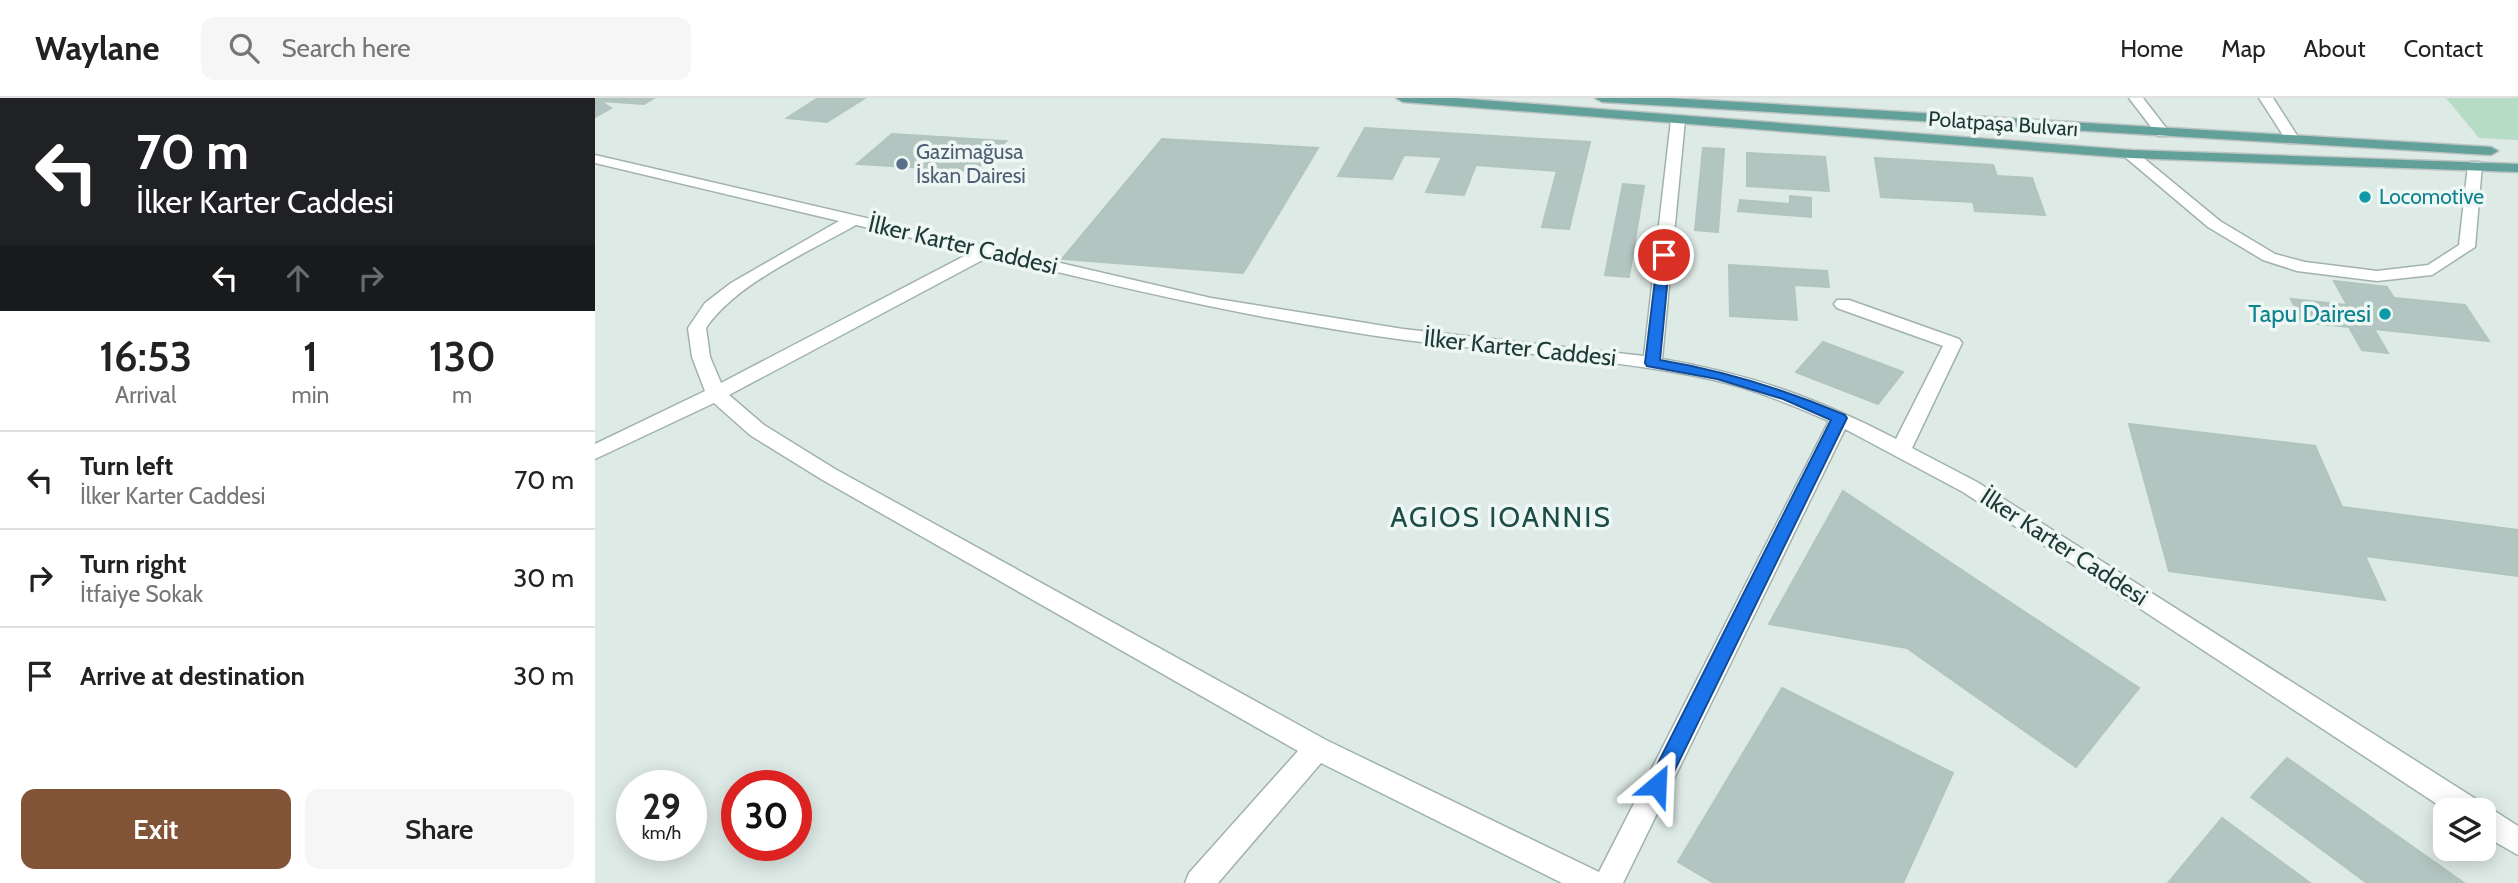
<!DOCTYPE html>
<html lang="en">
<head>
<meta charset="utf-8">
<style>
	body { margin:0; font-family:Cabin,sans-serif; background:#f6f6f6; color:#222; height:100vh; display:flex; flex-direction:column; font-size:26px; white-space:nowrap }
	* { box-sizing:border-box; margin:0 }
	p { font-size:23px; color:#767676 }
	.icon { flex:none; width:38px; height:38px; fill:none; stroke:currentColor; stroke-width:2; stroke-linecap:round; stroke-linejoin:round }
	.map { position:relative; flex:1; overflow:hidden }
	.panel { display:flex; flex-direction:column; background:#fff; width:595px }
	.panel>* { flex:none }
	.hud { background:#202124; color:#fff; overflow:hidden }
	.fabs { position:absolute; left:1838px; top:700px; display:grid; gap:14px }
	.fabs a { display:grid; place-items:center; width:63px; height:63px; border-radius:14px; background:#fff; box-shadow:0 4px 18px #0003; font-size:35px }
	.speed { position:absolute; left:21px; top:672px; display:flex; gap:14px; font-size:35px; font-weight:700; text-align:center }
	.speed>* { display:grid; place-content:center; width:91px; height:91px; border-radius:50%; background:#fff; box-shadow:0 4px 18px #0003; line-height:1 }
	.speed small { font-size:18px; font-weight:400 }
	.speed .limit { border:10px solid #d22; background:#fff; color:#111 }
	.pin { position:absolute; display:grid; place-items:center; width:60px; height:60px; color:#fff; margin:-30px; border:4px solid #fff; border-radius:50%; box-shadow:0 2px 7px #0007 }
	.me { position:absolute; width:77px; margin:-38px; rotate:26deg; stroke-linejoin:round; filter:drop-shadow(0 0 5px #0008) }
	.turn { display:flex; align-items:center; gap:24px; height:147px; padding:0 21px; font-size:32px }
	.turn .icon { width:91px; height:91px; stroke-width:2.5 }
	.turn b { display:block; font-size:49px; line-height:60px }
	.lanes { display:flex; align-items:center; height:66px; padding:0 21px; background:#0003; justify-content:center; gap:35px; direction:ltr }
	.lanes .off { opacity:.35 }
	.eta { display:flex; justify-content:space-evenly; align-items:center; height:119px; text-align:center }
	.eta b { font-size:42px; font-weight:600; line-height:49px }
	.button { display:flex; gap:14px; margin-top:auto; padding:14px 21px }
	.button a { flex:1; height:80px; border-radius:14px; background:#815337; color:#fff; font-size:28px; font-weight:600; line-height:80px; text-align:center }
	.button a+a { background:#f6f6f6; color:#222 }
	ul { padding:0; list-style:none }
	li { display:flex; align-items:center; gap:21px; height:98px; padding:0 21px; border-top:2px solid #e0e0e0 }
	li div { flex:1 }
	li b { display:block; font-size:26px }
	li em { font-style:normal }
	header { display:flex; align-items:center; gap:42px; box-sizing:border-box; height:98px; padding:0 35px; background:#fff; border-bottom:2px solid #e0e0e0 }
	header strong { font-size:33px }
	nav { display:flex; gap:38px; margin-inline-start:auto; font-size:24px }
	.search { width:490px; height:63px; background:#f6f6f6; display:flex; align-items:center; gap:18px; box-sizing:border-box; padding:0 24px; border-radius:14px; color:#767676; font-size:26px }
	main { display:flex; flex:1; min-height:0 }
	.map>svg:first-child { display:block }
	.green { fill:#b6dcc5 }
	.building { fill:#b3c5c0; stroke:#b1c4be; stroke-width:2 }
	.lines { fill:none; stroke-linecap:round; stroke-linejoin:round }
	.minor-casing { stroke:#a1b2ae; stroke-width:3 }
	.major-casing { stroke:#bcc4c3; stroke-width:3 }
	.minor { fill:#fff; fill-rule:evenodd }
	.major { fill:#61a199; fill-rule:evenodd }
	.route { fill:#1a73e8; stroke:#114b97; stroke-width:2 }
	.service-dot { fill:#5c6f8a; stroke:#eef7f4; stroke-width:2.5 }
	.culture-dot { fill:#0f9aa8; stroke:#eef7f4; stroke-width:2.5 }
	.labels { text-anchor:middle; stroke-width:7; stroke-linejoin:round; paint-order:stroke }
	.far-street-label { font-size:21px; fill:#1f3a36; stroke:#eef7f4 }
	.far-service-label { font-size:21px; fill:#4e5e75; stroke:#eef7f4; text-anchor:start }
	.far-culture-label { font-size:21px; fill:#0d838f; stroke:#eef7f4; text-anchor:start }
	.street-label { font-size:24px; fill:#1f3a36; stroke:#eef7f4 }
	.culture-label { font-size:24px; fill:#0d838f; stroke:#eef7f4; text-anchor:end }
	.quarter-label { font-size:28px; letter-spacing:2px; fill:#1b4c47; stroke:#eef7f4 }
</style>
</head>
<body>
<header>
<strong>Waylane</strong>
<div class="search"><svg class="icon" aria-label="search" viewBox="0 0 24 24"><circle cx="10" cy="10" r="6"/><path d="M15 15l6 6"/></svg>Search here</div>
<nav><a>Home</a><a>Map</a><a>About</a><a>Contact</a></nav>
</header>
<main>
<section class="panel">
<div class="hud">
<div class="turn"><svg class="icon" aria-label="left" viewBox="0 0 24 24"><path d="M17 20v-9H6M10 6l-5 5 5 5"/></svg><div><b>70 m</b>İlker Karter Caddesi</div></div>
<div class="lanes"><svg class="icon" aria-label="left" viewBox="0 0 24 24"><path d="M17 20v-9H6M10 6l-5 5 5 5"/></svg><svg class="icon off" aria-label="ahead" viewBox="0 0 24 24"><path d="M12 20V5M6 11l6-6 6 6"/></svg><svg class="icon off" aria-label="right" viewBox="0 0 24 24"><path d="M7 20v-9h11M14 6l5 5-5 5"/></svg></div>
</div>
<div class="eta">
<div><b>16:53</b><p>Arrival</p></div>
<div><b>1</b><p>min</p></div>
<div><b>130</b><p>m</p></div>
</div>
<ul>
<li><svg class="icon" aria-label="left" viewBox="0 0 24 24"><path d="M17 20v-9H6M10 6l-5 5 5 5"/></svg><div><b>Turn left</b><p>İlker Karter Caddesi</p></div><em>70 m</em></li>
<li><svg class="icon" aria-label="right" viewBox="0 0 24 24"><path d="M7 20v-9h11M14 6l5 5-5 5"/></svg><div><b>Turn right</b><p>İtfaiye Sokak</p></div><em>30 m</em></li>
<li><svg class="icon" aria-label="arrive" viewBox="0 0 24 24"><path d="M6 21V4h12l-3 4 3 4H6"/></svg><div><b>Arrive at destination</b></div><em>30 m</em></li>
</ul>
<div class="button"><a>Exit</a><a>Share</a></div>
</section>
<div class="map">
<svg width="1923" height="785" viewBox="0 0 1923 785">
	<rect width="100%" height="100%" fill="#deeae6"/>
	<path class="green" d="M1851,0h72v42l-39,-2z"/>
	<path class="building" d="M0,0h59l-10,6 -44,-3 11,7 -16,9z
		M223,0h47l-38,24 -40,-4z
		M770,30l225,14 -21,87 -27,-2 15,-56 -81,-6 -12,30 -38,-3 16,-35 -38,-2 -12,24 -54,-3z
		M297,36l114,7 -32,30 -117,-7z
		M567,41l156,9 -75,125 -181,-14z
		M1108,50l21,1 -6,83 -23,-2z
		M1152,55l78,4 4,34 -82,-5z
		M1280,60l118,7 4,11 35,2 13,37 -70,-4 -2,-9 -92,-5z
		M1028,86l21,2 -15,91 -24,-2z
		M1195,98l21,2v19l-73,-6 2,-11 50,4z
		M1134,167l98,6 2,16 -35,-2 3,35 -67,-4z
		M1739,183l53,6 7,11 71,7 24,36 -115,-12 14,24 -26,-3 -13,-23 -47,-5 -11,-23 56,6z
		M1228,244l80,30 -25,32 -82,-32z
		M1534,326l186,22 27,61 176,23v46l-153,-20 20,44 -216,-29z
		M1248,393l296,197 -63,79 -169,-119 -138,-24z
		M1187,590l171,85 -50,110h-189l-36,-21z
		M1692,660l177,125h-97l-116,-86z
		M1627,720l88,65h-142z"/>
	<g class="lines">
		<defs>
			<path id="minor" d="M1534,0h14l27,35 -2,3h-10z
				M1664,0h14l27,42 -2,3h-10z
				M1083,18l7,4 -23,239c88,15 155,39 234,80l47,-93 -106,-38 -3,-4 3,-4h12l110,39 3,4 -50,105 65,34 502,319 2,6 12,3 25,16v29l-35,-20v-25h-37l-483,-318 -118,-63 -222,454h-61l-241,-120 -103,120h-33l4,-10 109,-122 -477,-272 -71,-44 -36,-32 -119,56v-15l110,-53 -13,-34 -4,-29 17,-25 26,-20 108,-62 -244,-58v-8l616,143 192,31 241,27 27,-236zM261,127l116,27 -251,131 -11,-26 -4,-29c29,-44 104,-77 150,-103zM395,158c137,33 274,65 415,84 102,13 208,18 309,40 40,9 78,25 115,41l-230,451 -273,-132 -491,-271 -71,-44 -35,-30z
				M1535,52l5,1 85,70 55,33 30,8 72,9 51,-6 31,-20 9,-80 2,-3h10l2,3 -7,82 -43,28 -55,6 -80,-10 -34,-11 -55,-33 -83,-70 -2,-3 2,-3z"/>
			<path id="major" d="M801,0h59l675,52 388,14v8l-388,-14 -727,-56z
				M1000,0h74l822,49 7,4 -7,4 -889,-53z"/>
		</defs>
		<use href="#minor" class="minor-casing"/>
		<use href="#major" class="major-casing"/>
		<use href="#minor" class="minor"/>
		<use href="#major" class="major"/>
	</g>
	<path class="route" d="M1069,153l6,4 -10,105c65,11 124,29 185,55l2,3 -183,374 -7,2 -7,-2 -3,-7 3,-6 181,-359 -48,-21 -66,-20 -70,-13 -2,-3 13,-108z"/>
	<circle class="service-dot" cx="307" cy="66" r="7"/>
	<g class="culture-dot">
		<circle cx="1770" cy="99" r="7"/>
		<circle cx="1790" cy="216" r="7"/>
	</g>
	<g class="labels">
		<g class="far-street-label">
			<text transform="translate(1408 26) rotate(4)" y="7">Polatpaşa Bulvarı</text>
		</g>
		<g class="far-service-label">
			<text x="321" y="61">Gazimağusa<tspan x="321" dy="24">İskan Dairesi</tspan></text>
		</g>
		<g class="far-culture-label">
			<text x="1784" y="106">Locomotive</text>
		</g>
		<g class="street-label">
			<text transform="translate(368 147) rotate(13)" y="8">İlker Karter Caddesi</text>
			<text transform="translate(925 250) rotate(6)" y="8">İlker Karter Caddesi</text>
			<text transform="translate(1469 449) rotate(33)" y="8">İlker Karter Caddesi</text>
		</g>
		<g class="culture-label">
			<text x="1776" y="224">Tapu Dairesi</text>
		</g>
		<g class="quarter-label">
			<text x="906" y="429">AGIOS IOANNIS</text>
		</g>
	</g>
</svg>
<div class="fabs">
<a><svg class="icon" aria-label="layers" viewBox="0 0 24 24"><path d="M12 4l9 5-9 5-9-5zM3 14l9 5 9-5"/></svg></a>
</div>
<div class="speed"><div>29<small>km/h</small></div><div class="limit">30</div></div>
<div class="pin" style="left:1069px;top:157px;background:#d93025"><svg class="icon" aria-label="arrive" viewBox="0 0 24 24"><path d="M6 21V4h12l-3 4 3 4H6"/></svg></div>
<svg class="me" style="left:1062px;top:687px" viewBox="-20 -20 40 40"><path d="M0-17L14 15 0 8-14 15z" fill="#1a73e8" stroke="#fff" stroke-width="4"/></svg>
</div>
</main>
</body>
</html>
